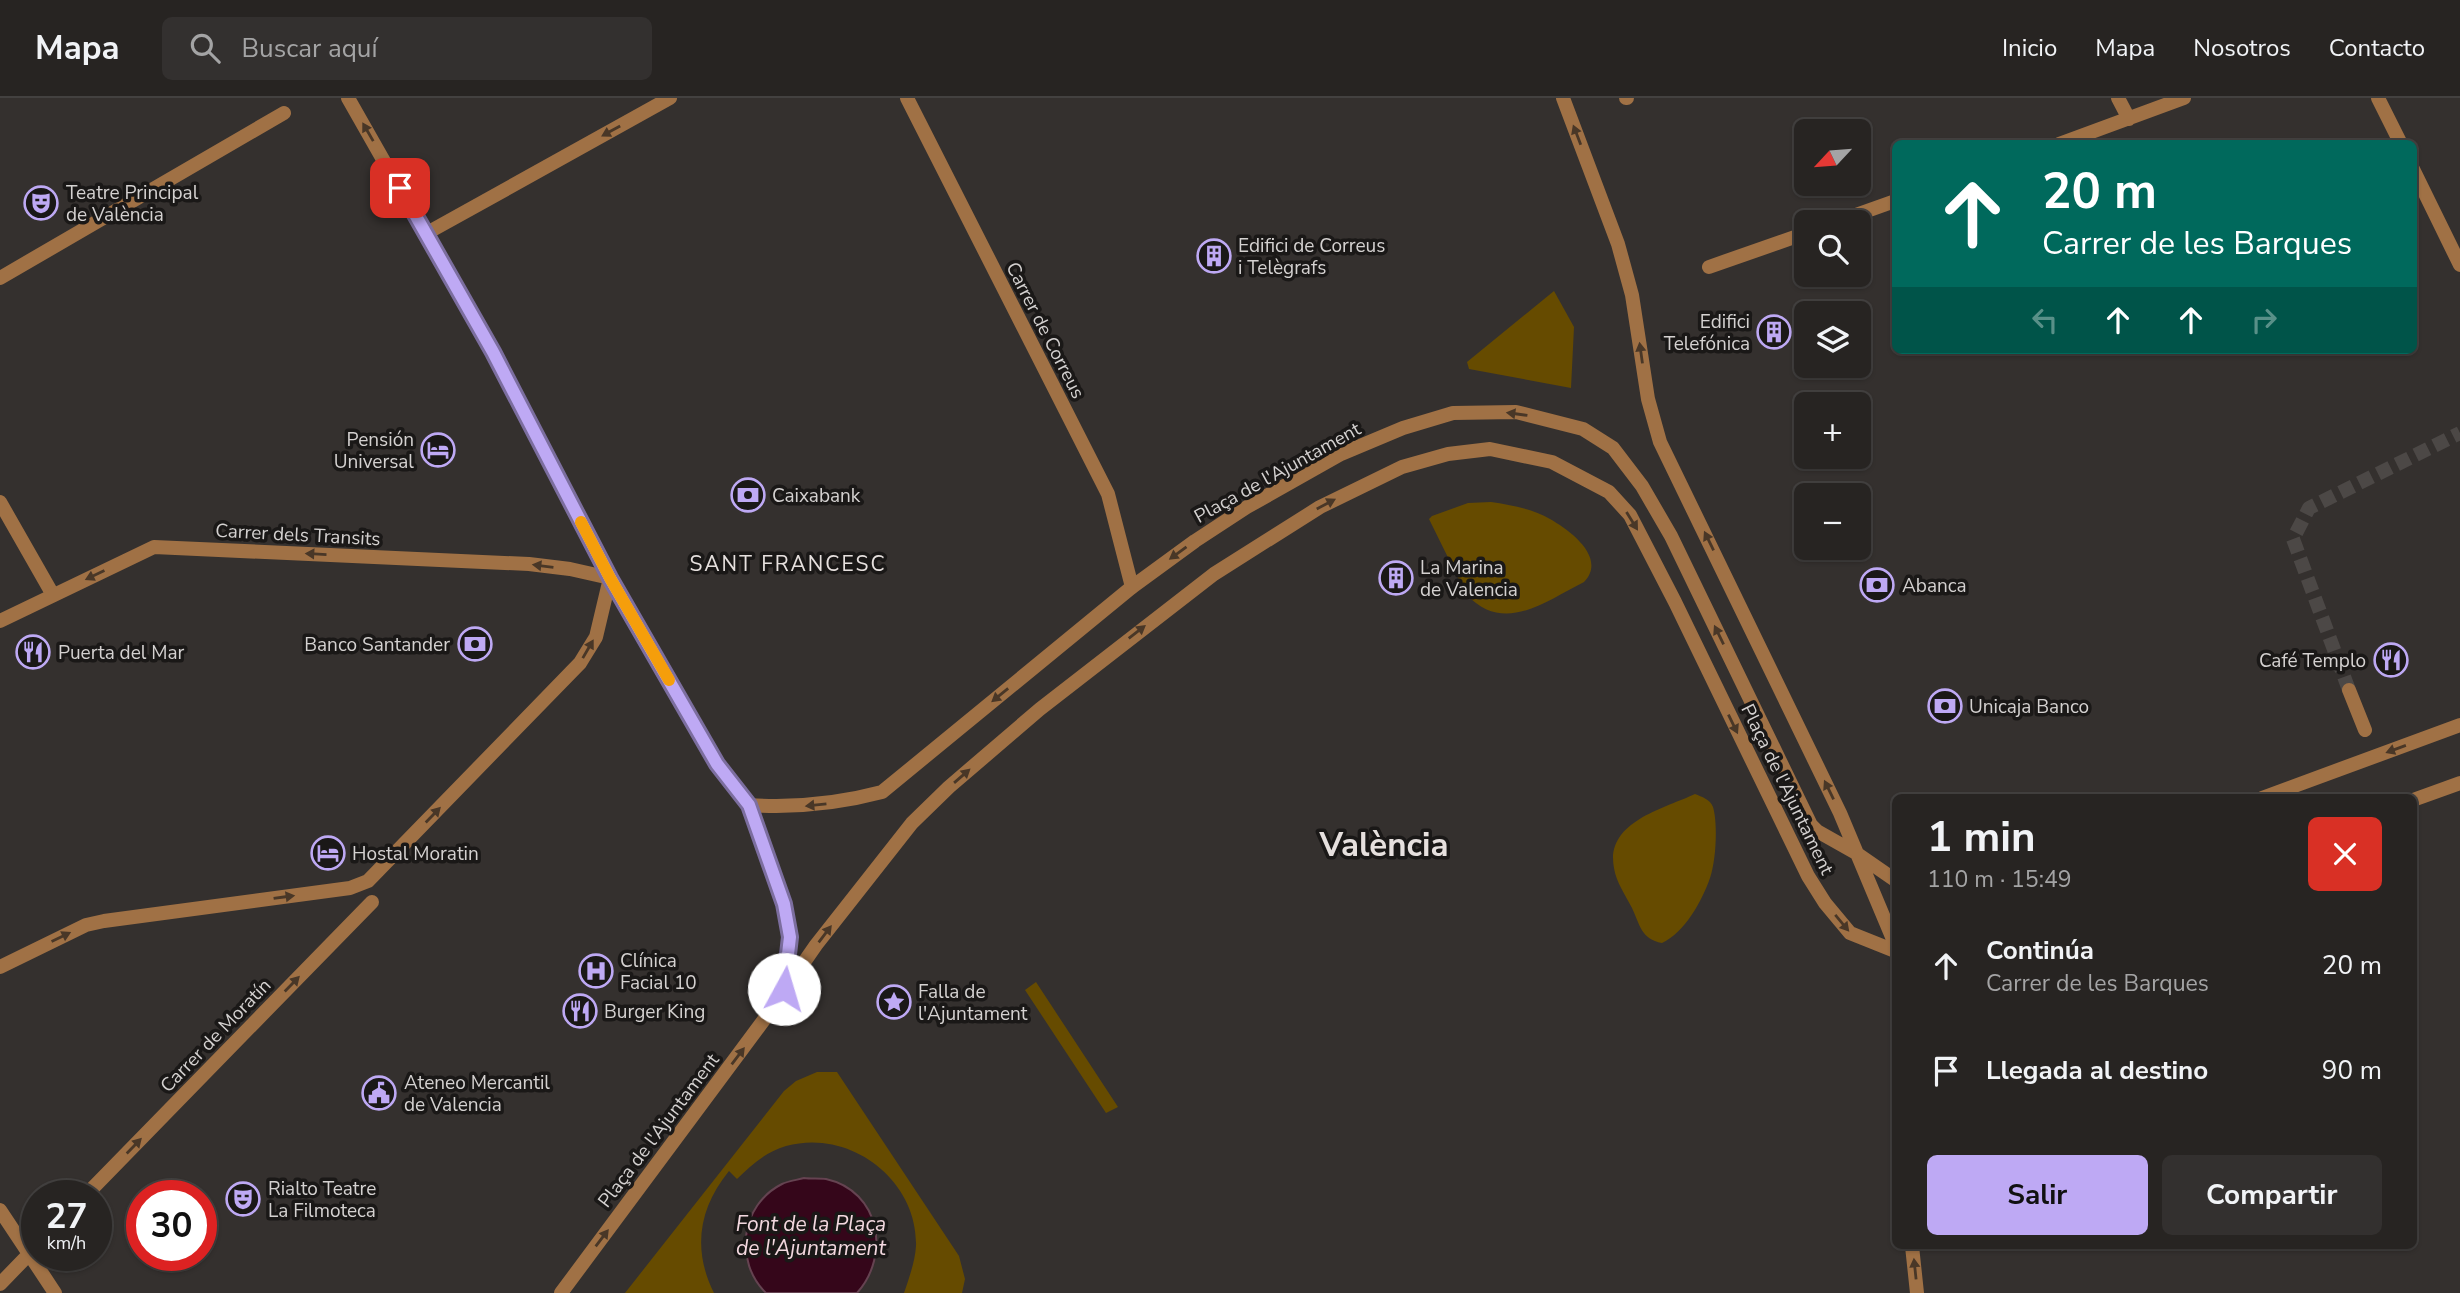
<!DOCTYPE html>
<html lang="es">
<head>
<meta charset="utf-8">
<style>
	body { margin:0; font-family:"Nunito Sans",sans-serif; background:#33302f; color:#f1f3f6; height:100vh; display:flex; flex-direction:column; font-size:26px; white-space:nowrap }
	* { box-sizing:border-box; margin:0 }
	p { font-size:23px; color:#a4a4a5 }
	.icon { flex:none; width:38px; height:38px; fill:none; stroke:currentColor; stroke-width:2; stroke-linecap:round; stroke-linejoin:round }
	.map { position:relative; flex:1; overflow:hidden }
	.sheet { position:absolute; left:1892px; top:696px; width:525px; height:455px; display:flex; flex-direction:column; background:#272422; border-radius:10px; box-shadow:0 2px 5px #0004,0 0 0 2px #434140 }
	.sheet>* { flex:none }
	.top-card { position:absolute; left:1892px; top:42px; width:525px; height:214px; border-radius:10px; box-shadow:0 2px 5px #0004,0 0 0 2px #434140; background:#00695c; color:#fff; overflow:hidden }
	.needle { width:46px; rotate:244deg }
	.buttons { position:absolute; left:1794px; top:21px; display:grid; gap:14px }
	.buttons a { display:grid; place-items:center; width:77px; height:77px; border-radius:10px; background:#272422; box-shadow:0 2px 5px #0004,0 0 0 2px #434140; font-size:35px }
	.speed { position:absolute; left:21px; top:1082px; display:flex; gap:14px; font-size:35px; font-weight:700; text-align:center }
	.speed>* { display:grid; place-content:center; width:91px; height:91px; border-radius:50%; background:#272422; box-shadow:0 2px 5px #0004,0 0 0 2px #434140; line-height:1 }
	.speed small { font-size:18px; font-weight:400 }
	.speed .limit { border:10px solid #d22; background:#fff; color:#111 }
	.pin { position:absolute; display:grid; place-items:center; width:60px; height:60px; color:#fff; margin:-30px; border-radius:14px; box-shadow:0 4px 10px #0006 }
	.me { position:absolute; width:77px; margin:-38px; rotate:6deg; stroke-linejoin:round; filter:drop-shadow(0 0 5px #0008) }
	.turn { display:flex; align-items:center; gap:24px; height:147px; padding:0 35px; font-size:32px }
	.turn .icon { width:91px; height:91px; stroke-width:2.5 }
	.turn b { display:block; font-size:49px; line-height:60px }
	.lanes { display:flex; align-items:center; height:66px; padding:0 35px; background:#0003; justify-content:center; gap:35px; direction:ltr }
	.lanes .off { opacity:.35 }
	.round { display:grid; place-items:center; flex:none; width:74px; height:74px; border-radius:10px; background:#33302f }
	.headline { display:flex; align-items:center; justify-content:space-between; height:119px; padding:0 35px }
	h1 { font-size:42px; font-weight:700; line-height:52px }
	.action { display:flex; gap:14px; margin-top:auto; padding:14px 35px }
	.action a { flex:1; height:80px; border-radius:10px; background:#bea9f4; color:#111; font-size:28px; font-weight:700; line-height:80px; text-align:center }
	.action a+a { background:#33302f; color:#f1f3f6 }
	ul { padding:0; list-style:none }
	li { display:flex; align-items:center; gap:21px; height:105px; padding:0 35px }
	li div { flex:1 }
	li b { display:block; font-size:26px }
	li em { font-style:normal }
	header { display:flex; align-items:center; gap:42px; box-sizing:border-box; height:98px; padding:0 35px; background:#272422; border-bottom:2px solid #434140 }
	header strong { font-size:33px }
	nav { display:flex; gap:38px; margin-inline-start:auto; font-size:24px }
	.search { width:490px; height:63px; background:#33302f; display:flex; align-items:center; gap:18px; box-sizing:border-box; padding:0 24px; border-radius:10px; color:#a4a4a5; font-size:26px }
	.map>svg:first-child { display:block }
	.green { fill:#664b00 }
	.water { fill:#35061a; stroke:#654351; stroke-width:2 }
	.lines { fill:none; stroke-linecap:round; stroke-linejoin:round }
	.pedestrian-tunnel { stroke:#4c4846; stroke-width:14; stroke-dasharray:14 7; stroke-linecap:butt }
	.pedestrian { stroke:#a07145; stroke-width:14 }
	.minor { stroke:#a07145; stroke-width:14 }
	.oneway { fill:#493727 }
	.route-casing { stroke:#7c6e9f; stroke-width:18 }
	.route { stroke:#bea9f4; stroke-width:12 }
	.slow { stroke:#f59e0b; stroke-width:12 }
	.labels { text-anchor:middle; stroke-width:7; stroke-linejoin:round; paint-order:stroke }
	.poi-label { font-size:19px; fill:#d4d1d0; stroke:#1a1817; text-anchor:start }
	.street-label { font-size:19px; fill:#d4d1d0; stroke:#1a1817 }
	.neighbourhood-label { font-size:21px; letter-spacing:2px; fill:#e6e0de; stroke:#1a1817 }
	.water-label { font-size:21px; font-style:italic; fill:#f3d8df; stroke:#1a1817 }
	.town-label { font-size:33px; font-weight:bold; fill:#e6e0de; stroke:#1a1817 }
</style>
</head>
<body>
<header>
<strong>Mapa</strong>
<div class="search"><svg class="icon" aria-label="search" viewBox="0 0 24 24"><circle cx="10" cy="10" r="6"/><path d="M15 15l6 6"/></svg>Buscar aquí</div>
<nav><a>Inicio</a><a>Mapa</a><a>Nosotros</a><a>Contacto</a></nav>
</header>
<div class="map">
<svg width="2460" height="1195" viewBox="0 0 2460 1195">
	<rect width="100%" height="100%" fill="#34302e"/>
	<path class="green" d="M1554,193l20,36 -3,61 -102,-19 -2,-7z
		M1491,404c20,3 42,7 59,17 21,12 57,39 34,63 -40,20 -80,53 -118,12l-37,-75 3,-3 36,-13z
		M1695,696c7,3 15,5 18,13 5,17 3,54 -3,71 -8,23 -25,54 -48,65 -21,-4 -22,-18 -30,-35 -6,-12 -16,-26 -18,-40 -9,-46 49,-59 81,-74z
		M1036,884l82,125 -12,6 -81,-123z
		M817,974h20l122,184 6,23 -3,14h-58c5,-15 11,-31 12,-47 2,-66 -66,-118 -130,-100 -20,6 -34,18 -49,33l-8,-8c-30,37 -37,78 -15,122h-89l159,-202 12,-10z"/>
	<path class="water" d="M804,1080c7,1 15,0 22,1 54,12 65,76 31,114h-91c-32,-31 -26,-88 16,-109 6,-3 15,-4 22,-6z"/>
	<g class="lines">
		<path class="pedestrian-tunnel" d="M2349,592l-56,-151 16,-31 151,-75"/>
		<path class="pedestrian" d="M907,0l201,396 24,93
			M1626,0h1
			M2118,0l11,21
			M2378,0l23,46
			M2059,46l125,-46
			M2413,71l47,96
			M1836,124l59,-21
			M1709,169l97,-34
			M0,180l284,-165
			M0,404l53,93
			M2349,592l16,40
			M86,1097l286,-293
			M0,1112l55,83
			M0,1186l37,-38"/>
		<path class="minor" d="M348,0l145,255 117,225 107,185 32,42 35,99 6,33 -6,51
			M1563,0l55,146 14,51 16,104 12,43 180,371 55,131
			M427,135l243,-135
			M0,523l154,-74 375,17 41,5 40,9
			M2262,700l198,-73
			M2413,702l47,-17
			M749,707c46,3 88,-1 133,-13l250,-205 63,-46 52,-34 94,-53 62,-26 50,-15 63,-1 67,17 30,19 29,38 29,50 140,289 6,6 39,22 39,27
			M0,869l86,-42 18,-4 246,-33 18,-7 212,-218 16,-26 14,-59
			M1912,1148l5,47
			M561,1195l205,-276 50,-72 96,-122 37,-36 91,-78 174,-135 106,-67 82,-40 46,-13 42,-5 62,13 57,30 21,23 45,87 133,274 17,27 25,30 45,18"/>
	</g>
	<defs><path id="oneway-solid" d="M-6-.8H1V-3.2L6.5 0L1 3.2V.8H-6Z" transform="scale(1.75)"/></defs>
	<g class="oneway">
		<use href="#oneway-solid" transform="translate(611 33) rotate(151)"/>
		<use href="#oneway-solid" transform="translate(368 34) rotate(-120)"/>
		<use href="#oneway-solid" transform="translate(1577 37) rotate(-111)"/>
		<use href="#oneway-solid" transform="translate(1641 255) rotate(-98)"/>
		<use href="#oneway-solid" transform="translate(1517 316) rotate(-172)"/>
		<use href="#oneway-solid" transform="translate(1326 406) rotate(-28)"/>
		<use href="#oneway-solid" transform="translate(1632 423) rotate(58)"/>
		<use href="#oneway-solid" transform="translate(1709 443) rotate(-116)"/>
		<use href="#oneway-solid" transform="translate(1178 455) rotate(144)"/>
		<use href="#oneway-solid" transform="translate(316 456) rotate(-177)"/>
		<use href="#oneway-solid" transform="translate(543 468) rotate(-173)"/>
		<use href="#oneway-solid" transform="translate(95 477) rotate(154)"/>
		<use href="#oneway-solid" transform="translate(1137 534) rotate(-38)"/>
		<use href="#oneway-solid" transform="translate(1719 537) rotate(-116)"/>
		<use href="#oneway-solid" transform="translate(588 551) rotate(-60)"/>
		<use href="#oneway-solid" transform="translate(1000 597) rotate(141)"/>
		<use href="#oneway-solid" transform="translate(1733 626) rotate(64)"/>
		<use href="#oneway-solid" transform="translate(2396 651) rotate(160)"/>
		<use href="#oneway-solid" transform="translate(962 678) rotate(-41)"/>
		<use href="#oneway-solid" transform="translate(1829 692) rotate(-116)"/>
		<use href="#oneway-solid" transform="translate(816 707) rotate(174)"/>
		<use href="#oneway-solid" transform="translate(433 717) rotate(-46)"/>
		<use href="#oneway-solid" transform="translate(284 799) rotate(-8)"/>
		<use href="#oneway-solid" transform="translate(1842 825) rotate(50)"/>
		<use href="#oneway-solid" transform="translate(825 836) rotate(-53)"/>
		<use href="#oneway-solid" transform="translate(61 839) rotate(-26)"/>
		<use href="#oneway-solid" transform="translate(292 886) rotate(-46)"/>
		<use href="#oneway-solid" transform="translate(738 958) rotate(-53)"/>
		<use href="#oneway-solid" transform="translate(134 1048) rotate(-46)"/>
		<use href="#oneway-solid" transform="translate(602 1140) rotate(-53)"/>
		<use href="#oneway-solid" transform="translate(1915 1171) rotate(-96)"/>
	</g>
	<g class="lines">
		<defs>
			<path id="route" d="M400,90l93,164 117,226 107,186 32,41 35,99 6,33 -6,52"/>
		</defs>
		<use href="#route" class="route-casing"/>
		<use href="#route" class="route"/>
		<path class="slow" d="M581,424l29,56 59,102"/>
	</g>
	<defs>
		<symbol id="theatre-ring" viewBox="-11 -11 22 22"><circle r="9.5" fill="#1a1817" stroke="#bea9f4" stroke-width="1.5"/><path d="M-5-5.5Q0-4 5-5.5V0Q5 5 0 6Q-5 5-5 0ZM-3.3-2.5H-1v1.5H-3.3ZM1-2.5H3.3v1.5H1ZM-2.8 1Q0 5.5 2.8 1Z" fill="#bea9f4"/></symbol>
		<symbol id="building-ring" viewBox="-11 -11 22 22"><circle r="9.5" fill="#1a1817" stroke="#bea9f4" stroke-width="1.5"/><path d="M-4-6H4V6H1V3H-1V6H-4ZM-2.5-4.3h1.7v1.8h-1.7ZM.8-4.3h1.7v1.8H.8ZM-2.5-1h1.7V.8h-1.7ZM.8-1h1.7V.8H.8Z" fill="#bea9f4"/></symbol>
		<symbol id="hotel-ring" viewBox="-11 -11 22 22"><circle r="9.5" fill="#1a1817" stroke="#bea9f4" stroke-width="1.5"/><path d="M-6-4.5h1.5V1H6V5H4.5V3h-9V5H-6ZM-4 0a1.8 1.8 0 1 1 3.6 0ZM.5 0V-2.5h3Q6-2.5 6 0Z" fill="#bea9f4"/></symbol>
		<symbol id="bank-ring" viewBox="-11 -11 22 22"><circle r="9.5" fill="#1a1817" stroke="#bea9f4" stroke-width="1.5"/><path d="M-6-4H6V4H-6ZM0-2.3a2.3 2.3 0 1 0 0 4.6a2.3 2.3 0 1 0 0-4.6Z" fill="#bea9f4"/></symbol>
		<symbol id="restaurant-ring" viewBox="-11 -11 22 22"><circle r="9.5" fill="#1a1817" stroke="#bea9f4" stroke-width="1.5"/><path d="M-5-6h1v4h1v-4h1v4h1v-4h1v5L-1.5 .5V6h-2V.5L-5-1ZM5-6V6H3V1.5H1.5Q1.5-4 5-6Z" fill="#bea9f4"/></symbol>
		<symbol id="hospital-ring" viewBox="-11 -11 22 22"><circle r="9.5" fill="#1a1817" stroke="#bea9f4" stroke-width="1.5"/><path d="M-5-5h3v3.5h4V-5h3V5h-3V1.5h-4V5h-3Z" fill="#bea9f4"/></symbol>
		<symbol id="sight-ring" viewBox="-11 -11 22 22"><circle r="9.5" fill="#1a1817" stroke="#bea9f4" stroke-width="1.5"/><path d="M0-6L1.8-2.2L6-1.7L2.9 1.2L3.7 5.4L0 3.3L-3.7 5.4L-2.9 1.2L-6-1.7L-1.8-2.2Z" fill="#bea9f4"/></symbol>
		<symbol id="civic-ring" viewBox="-11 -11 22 22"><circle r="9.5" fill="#1a1817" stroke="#bea9f4" stroke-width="1.5"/><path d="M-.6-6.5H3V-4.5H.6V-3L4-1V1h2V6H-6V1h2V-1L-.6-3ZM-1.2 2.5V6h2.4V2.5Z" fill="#bea9f4"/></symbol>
	</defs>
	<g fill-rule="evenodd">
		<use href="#theatre-ring" x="22" y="86" width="38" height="38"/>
		<use href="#building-ring" x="1195" y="139" width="38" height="38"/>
		<use href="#building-ring" x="1755" y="215" width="38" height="38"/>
		<use href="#hotel-ring" x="419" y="333" width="38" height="38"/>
		<use href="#bank-ring" x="729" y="378" width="38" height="38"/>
		<use href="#building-ring" x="1377" y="461" width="38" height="38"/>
		<use href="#bank-ring" x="1858" y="468" width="38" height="38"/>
		<use href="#bank-ring" x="456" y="527" width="38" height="38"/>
		<use href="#restaurant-ring" x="14" y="535" width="38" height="38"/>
		<use href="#restaurant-ring" x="2372" y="543" width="38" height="38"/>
		<use href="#bank-ring" x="1926" y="589" width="38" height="38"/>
		<use href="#hotel-ring" x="309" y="736" width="38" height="38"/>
		<use href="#hospital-ring" x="577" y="854" width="38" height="38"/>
		<use href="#sight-ring" x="875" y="885" width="38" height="38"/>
		<use href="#restaurant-ring" x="561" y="894" width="38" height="38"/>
		<use href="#civic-ring" x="360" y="976" width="38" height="38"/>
		<use href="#theatre-ring" x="224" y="1082" width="38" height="38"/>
	</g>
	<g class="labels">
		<g class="poi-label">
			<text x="66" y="101">Teatre Principal<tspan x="66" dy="22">de València</tspan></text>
			<text x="1238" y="154">Edifici de Correus<tspan x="1238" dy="22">i Telègrafs</tspan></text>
			<text x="1750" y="230" text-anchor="end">Edifici<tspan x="1750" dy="22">Telefónica</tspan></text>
			<text x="414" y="348" text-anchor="end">Pensión<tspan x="414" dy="22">Universal</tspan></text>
			<text x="772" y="404">Caixabank</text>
			<text x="1420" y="476">La Marina<tspan x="1420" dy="22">de Valencia</tspan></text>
			<text x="1902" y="494">Abanca</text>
			<text x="450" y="553" text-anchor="end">Banco Santander</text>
			<text x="58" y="561">Puerta del Mar</text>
			<text x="2366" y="569" text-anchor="end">Café Templo</text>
			<text x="1969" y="615">Unicaja Banco</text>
			<text x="352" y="762">Hostal Moratin</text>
			<text x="620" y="869">Clínica<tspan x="620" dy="22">Facial 10</tspan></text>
			<text x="918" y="900">Falla de<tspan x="918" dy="22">l'Ajuntament</tspan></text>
			<text x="604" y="920">Burger King</text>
			<text x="404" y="991">Ateneo Mercantil<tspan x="404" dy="22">de Valencia</tspan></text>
			<text x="268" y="1097">Rialto Teatre<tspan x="268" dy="22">La Filmoteca</tspan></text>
		</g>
		<g class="street-label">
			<text transform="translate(1046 232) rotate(63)" y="7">Carrer de Correus</text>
			<text transform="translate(1277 374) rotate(-29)" y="7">Plaça de l'Ajuntament</text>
			<text transform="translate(298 436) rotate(3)" y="7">Carrer dels Transits</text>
			<text transform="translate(1788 691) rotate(64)" y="7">Plaça de l'Ajuntament</text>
			<text transform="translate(215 937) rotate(-46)" y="7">Carrer de Moratín</text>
			<text transform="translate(658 1032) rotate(-53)" y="7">Plaça de l'Ajuntament</text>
		</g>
		<g class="neighbourhood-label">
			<text x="788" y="473">SANT FRANCESC</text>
		</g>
		<g class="water-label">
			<text x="811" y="1133">Font de la Plaça<tspan x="811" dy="24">de l'Ajuntament</tspan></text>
		</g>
		<g class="town-label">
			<text x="1384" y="758">València</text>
		</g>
	</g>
</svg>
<div class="buttons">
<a><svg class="needle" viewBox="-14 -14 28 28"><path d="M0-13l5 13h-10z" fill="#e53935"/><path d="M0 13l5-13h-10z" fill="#a4a4a5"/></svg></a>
<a><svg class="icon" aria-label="search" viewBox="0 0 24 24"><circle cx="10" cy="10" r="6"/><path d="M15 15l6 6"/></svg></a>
<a><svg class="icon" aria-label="layers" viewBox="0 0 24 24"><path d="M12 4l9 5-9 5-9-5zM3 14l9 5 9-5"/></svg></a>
<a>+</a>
<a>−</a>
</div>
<div class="speed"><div>27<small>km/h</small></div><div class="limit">30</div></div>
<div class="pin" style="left:400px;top:90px;background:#d93025"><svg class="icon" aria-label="arrive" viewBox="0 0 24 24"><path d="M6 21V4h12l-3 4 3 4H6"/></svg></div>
<svg class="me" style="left:784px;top:891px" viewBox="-20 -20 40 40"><circle r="19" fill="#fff"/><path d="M0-13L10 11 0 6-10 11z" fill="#bea9f4"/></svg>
<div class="top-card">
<div class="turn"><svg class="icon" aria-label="ahead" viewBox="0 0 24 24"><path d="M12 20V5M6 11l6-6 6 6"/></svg><div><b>20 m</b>Carrer de les Barques</div></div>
<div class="lanes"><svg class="icon off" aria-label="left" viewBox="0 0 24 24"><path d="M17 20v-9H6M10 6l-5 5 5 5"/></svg><svg class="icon" aria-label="ahead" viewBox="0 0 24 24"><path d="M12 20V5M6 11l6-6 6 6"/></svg><svg class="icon" aria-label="ahead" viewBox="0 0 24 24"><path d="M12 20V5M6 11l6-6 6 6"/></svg><svg class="icon off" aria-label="right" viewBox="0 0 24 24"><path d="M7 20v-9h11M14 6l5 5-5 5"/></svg></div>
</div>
<section class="sheet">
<div class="headline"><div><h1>1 min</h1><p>110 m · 15:49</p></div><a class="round" style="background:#d93025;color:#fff"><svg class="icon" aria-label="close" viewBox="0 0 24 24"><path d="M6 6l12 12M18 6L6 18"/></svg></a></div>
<ul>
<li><svg class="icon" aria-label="ahead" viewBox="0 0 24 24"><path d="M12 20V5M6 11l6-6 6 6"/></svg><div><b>Continúa</b><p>Carrer de les Barques</p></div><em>20 m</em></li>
<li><svg class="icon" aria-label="arrive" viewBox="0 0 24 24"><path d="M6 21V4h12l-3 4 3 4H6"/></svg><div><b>Llegada al destino</b></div><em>90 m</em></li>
</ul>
<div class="action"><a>Salir</a><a>Compartir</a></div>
</section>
</div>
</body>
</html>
